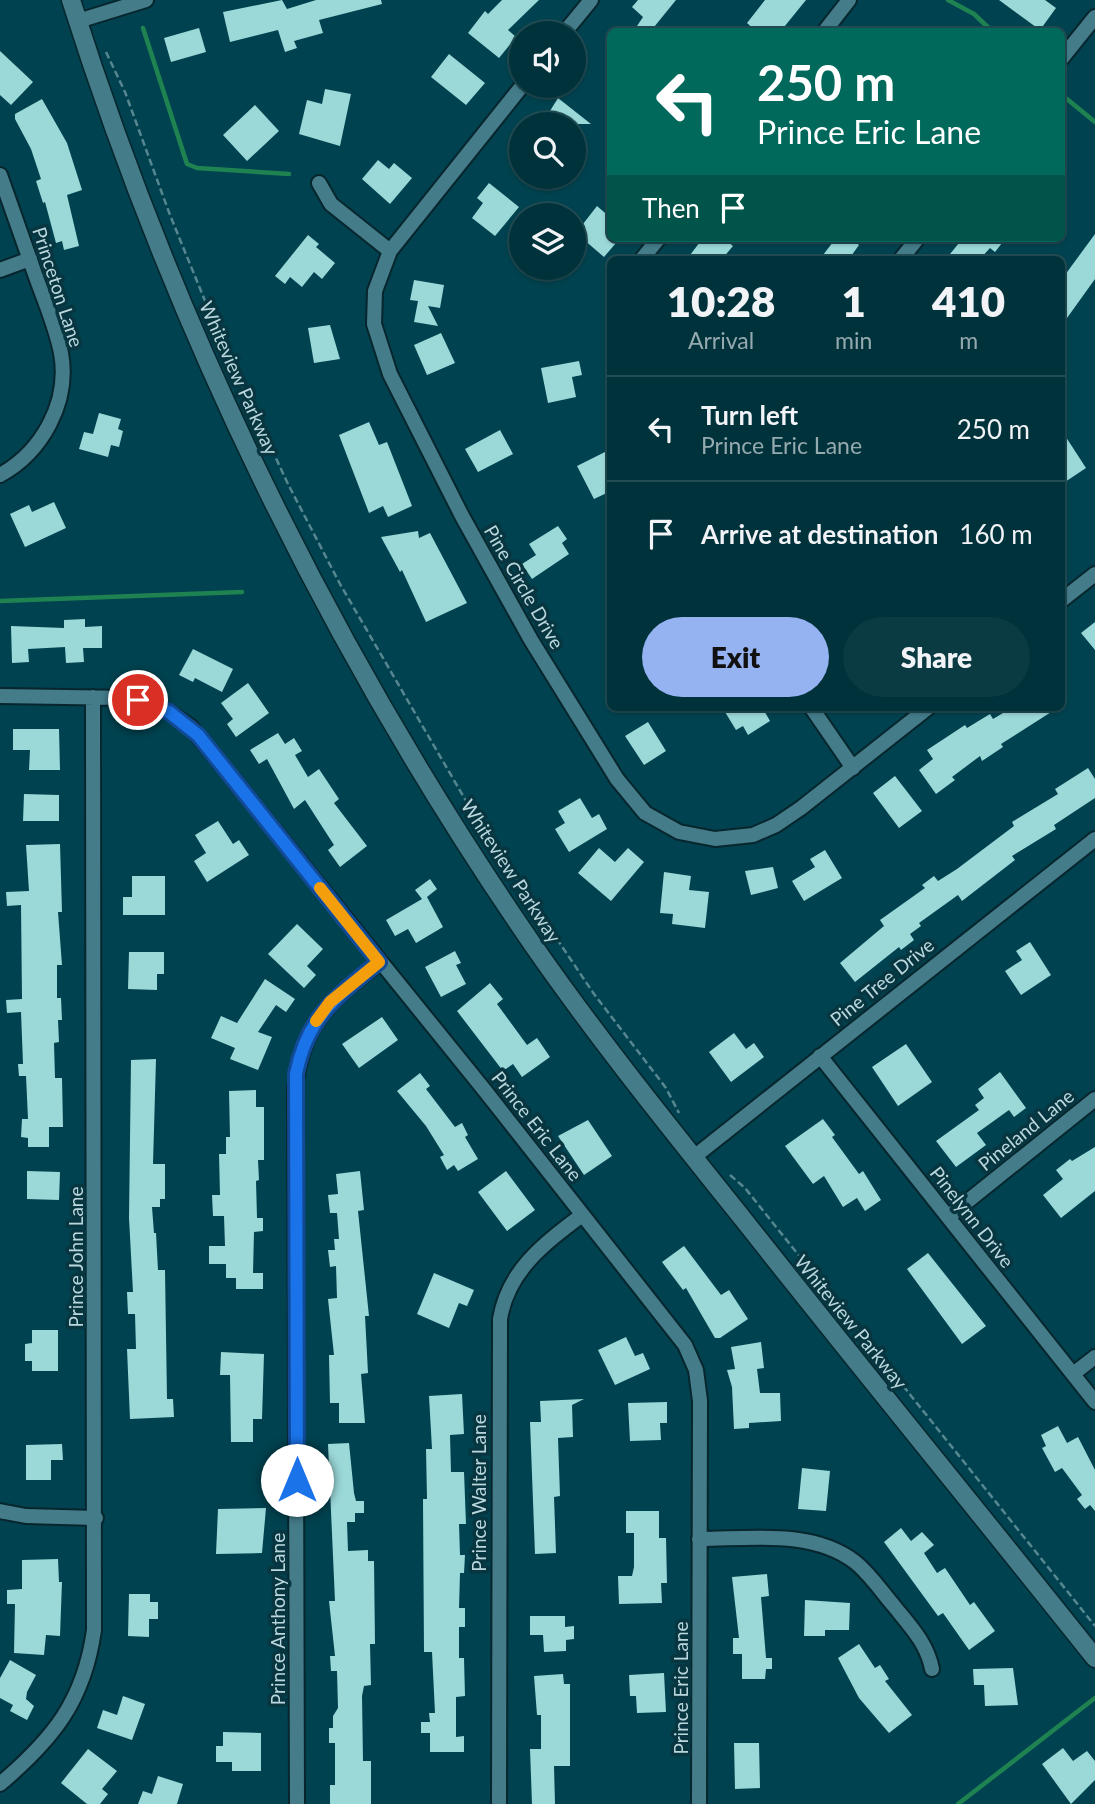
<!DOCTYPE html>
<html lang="en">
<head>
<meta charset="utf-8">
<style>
	body { margin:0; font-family:Lato,sans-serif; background:#0a3a42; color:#f1f3f6; height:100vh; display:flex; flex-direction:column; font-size:26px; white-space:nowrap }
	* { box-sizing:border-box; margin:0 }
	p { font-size:23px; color:#95aaaf }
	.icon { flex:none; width:38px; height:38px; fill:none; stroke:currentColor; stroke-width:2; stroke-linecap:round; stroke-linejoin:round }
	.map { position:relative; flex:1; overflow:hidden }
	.sheet { position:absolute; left:607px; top:256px; width:458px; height:455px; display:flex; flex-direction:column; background:#00323b; border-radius:10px; box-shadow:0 2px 5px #0004,0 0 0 2px #224d55 }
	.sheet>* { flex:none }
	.top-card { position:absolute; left:607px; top:28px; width:458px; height:214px; border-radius:10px; box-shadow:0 2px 5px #0004,0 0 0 2px #224d55; background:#00695c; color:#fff; overflow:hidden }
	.fabs { position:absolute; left:509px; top:21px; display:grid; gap:14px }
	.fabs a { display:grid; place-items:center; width:77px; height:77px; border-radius:50%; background:#00323b; box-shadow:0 2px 5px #0004,0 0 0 2px #224d55; font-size:35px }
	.pin { position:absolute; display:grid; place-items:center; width:60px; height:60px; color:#fff; margin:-30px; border:4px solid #fff; border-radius:50%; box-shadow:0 2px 7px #0007 }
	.me { position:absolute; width:77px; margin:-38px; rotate:0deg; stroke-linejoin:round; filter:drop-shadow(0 0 5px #0008) }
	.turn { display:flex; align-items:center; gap:24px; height:147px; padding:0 35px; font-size:32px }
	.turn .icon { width:91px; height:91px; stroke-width:2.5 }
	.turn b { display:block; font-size:49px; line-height:60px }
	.then { display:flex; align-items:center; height:66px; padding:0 35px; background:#0003; gap:14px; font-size:26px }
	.eta { display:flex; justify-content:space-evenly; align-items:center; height:119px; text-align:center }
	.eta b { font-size:42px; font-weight:800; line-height:49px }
	.action { display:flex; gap:14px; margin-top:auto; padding:14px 35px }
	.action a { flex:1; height:80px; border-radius:42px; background:#95b2f1; color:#111; font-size:28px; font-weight:800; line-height:80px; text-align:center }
	.action a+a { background:#0a3a42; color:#f1f3f6 }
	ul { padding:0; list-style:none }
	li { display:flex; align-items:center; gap:21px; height:105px; padding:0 35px; border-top:2px solid #224d55 }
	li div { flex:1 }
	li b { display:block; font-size:26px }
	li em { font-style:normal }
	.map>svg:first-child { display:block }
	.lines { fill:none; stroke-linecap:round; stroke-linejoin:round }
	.stream { stroke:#1f8351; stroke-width:4.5 }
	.building { fill:#9bd8d8 }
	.street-casing { stroke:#07262d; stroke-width:18 }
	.secondary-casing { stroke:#07262d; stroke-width:21 }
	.path { stroke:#568791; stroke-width:2.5; stroke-dasharray:7 3.5; stroke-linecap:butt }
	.street { stroke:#447c8a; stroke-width:14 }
	.secondary { stroke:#447c8a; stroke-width:18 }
	.route-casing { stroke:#114b97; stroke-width:18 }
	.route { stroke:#1a73e8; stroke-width:12 }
	.slow { stroke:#f59e0b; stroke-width:12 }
	.labels { text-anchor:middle; stroke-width:7; stroke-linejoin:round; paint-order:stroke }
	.street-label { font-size:19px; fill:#bbd7de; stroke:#083640 }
</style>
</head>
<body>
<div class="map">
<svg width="1095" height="1804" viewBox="0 0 1095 1804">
	<rect width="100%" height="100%" fill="#00424f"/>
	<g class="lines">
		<path class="stream" d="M948,0l26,14 19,18
			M143,28l44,136 10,4 92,6
			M1062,95l33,27
			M0,601l242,-9
			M958,1804l137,-106"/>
	</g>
	<path class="building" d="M282,0l5,9 29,-9h65l1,4 -63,16 4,13 -29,8 3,7 -12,4 -7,-22 -48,12 -7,-30z
		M502,0h37l-31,30 8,7 -17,21 -31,-25 17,-22 3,3z
		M638,0h38l-26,32h-17l10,-15 -11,-10z
		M765,0h41l-26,32h-23l-10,-9z
		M999,0h46l11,8 -16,22z
		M199,28l7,24 -35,10 -7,-24z
		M0,51l33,31 -22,23 -11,-10z
		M449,54l36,29 -19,22 -35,-28z
		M325,89l26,5 -11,52 -41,-12 8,-34 15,4z
		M558,98l33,26h-49z
		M42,99l25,44 15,47 -15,5 12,51 -15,4 -2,-9 -6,2 -11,-41 -2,1 -7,-22 5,-2 -10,-30 -16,-30v-5z
		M255,105l24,26 -32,30 -24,-26z
		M378,160l11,9 5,-6 18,15 -22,26 -28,-25z
		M489,183l30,24 -24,29 -23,-18 11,-15 -6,-5z
		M597,206l14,12v11l-5,6 10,8 -12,14 -28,-24z
		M1095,234v45l-33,46v-46z
		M308,235l11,9 -3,3 19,16 -13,16 -8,-7 -12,15 -12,-10 -5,7 -10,-8z
		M703,238h20l10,8 -11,13h-35z
		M836,238h14l9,7 -10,14h-29z
		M963,238h43l-11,14 -5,-4 -10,11h-34z
		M414,280l30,5 -4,23 -12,-2 10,20 -24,-4 4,-21 -8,-1z
		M330,325l10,34 -26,4 -6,-35z
		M441,333l14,30 -28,12 -13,-30z
		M579,361l3,14 -10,2 4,20 -28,6 -7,-35z
		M99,413l22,6 -3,10 5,2 -4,16 -8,-2 -3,12 -29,-8 5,-17 9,2z
		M369,422l10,23 8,-3 25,64 -24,11 -5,-11 -14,7 -30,-78z
		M500,430l13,24 -35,18 -13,-23z
		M1062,431l24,37 -24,16z
		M611,449v42l-17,8 -17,-33z
		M54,502l12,26 -41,19 -15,-33 19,-9 3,7z
		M558,526l9,13 -5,4 7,11 -37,25 -10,-15 14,-9 -7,-11z
		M418,531l1,7 11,-5 37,70 -41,19 -24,-52 -2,2 -19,-35z
		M85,619v8l17,-1v22h-19l1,14 -18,1 -1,-16 -37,2 1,13 -17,1 -1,-37 53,2v-8z
		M1095,622v28l-14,-17z
		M193,649l40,20 -11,23 -27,-14 -2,4 -14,-7z
		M248,683l21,30 -33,24 -9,-13 6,-5 -12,-16z
		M722,707h40l8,14 -22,14 -5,-9 -7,4z
		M1013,707h46l-58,37 2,3 -21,14 -2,-5 -28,21 3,3 -19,14 -17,-24 14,-11 -6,-9 38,-25 2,3 23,-14 3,5z
		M648,722l18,29 -22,14 -19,-29z
		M13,729h46l1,41h-31l1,-20h-17z
		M278,733l7,11 9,-6 8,13 -7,4 13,22 11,-8 20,30 -5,4 33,43 -27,21 -12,-17 6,-5 -29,-45 -11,9 -27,-50 -8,5 -9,-14z
		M1088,768l7,11v19l-41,27 2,4 -44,27 3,4 -53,41 -4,-6 -39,28 2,3 -11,8 4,6 -13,10 -2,-3 -44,35 -15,-19 44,-37 -4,-6 45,-32 -3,-3 12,-9 4,5 19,-12 57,-43 -2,-4 46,-28 -3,-5z
		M895,776l27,35 -23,17 -26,-35z
		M24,794l35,1v26h-36z
		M580,798l12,20 7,-4 8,15 -38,23 -14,-23 10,-6 -7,-12z
		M218,821l15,23 6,-4 10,15 -42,27 -13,-21 12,-8 -11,-18z
		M60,844l2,68h-4l4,53h-5v33h4l1,22h-4l1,22 -5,1 1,35h7l1,49h-14v20h-21v-9l-7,-1 1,-18h6l-2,-43h-7l-1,-12h5l-2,-52 -14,1 -1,-13 16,-1 -1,-94 -14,1 -1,-14 23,-1 -3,-46z
		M599,848l16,14 13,-14 16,14 -33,39 -33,-28z
		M825,850l17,28 -38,23 -12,-20 23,-14 -5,-8z
		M773,867l5,21 -27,7 -6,-24z
		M664,872l27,4 -2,14 20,2 -4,36 -33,-4 1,-10 -13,-1z
		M132,876h33v39h-42v-18h9z
		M430,879l7,10 -10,8 16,30 -27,16 -8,-14 -13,7 -9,-16 36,-21 -7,-9z
		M297,924l26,25 -16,17 9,9 -12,13 -36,-34z
		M1030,942l21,33 -30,20 -16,-24 17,-11 -6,-9z
		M455,951l6,12 -5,2 10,19 -25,13 -16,-30z
		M129,952h35v22h-7v16l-29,-1z
		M265,979l30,20 -9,13 -10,-7 -18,27 14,5 -14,33 -28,-11 5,-11 -24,-10 10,-22 16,7z
		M490,983l13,16 -6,5 30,41 10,-7 13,19 -28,20 -9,-13 -10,7 -46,-60z
		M382,1017l16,23 -39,28 -17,-24z
		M734,1033l12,16 8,-6 10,14 -33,25 -22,-30z
		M906,1044l26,38 -34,24 -26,-39z
		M156,1059l-3,105h12v35h-5v8h-8l2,26h2l2,37h7l2,129h6l1,18 -44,2 -3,-70h9l-1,-35h-7l-1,-22h6l-4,-74 2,-158z
		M1000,1072l26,36 -12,9 -5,-7 -32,23 9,12 -30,22 -20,-26 43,-31 -4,-5 9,-7 -6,-9z
		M420,1073l10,13 -4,3 29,38 7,-4 6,12 -3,2 13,22 -20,12 -4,-6 -7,5 -7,-13 4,-2 -18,-29 -29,-35z
		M256,1090v17h8v53h-6l1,20 -3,1 1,37h6v13l-9,1 -1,41h10v16h-27v-11h-10v-14h-17v-18h16l-1,-30h-11l-1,-21h8l-1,-41h7v-17h4l-1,-46z
		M823,1119l12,16 -3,2 27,37 4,-3 18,29 -16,11 -8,-13 -14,9 -19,-31 -11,8 -28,-38z
		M588,1120l24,36 -28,19 -26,-39z
		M1095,1147v44l-34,27 -18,-23 20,-16 -7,-9 14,-11 2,2z
		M27,1171l33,1 -1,28 -32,-1z
		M360,1171l4,39 -6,1 11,105h-4l3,57 -7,1 4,49h-26v-20h-9l-1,-48h5l-6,-56 9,-1 -1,-32 -6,1 -2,-17h7l-1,-11h5l-2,-26h-7l-2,-18 10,-1 -2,-20z
		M506,1171l29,39 -28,21 -29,-39z
		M684,1246l37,49 8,-5 19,29 -28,19h-5l-29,-50 -3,2 -21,-28z
		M928,1253l58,73 -24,18 -55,-75z
		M434,1273l40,17 -7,16 -8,-3 -10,25 -32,-14z
		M32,1330h26v41h-26v-10h-7v-17l7,-1z
		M626,1337l9,19 8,-3 7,16 -35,16 -17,-35z
		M761,1342l3,26 -7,1 3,24h20l1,28 -32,2v5l-15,1 -2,-42 -5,-17 8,-1 -4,-22z
		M221,1352l43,2 -2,65h-9v23h-22l-1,-67h-10z
		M462,1394l2,40 -14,1 1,37h13l2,52h-7l1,31h5l-1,18h-4l-1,35h6v19h-6v31h5l1,38 -9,1v40l8,-1v16h-34v-19h-9v-11h9l-1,-9h6l-3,-61h-8l-1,-153h4l-1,-50h6l-3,-53z
		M584,1399l-12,6 1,32 -15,1 2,58 -6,1 2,56 -21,1 -5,-132h11l-1,-21z
		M667,1402v21h-7l1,17 -31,1 -2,-38z
		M1058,1426l9,17 11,-6 17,33v41l-5,-6 -5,4 -8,-10 5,-4 -20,-27 -7,4 -13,-24 4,-2 -5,-11z
		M349,1443l5,50 2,8h8v12h-9v9h-8l1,29 20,-1v11h6l1,83h-5l1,41 -7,1 -2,10 1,65h8v43h-41v-19h5v-42h-6v-15h4v-12l5,-8 -1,-37h-6l-1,-15h5l-6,-55h6l-7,-157z
		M62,1444l1,16h-12v20h-25v-35z
		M802,1468l28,3 -4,40 -28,-2z
		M266,1508l-4,45 -46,1 2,-45z
		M626,1511h33v27h7l1,45h-6l1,20 -43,1 -1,-28h14l2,-9v-34h-8z
		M901,1528l10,13 11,-9 12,13 -10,8 13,20 8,-5 25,37 4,-3 21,29 -26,19 -26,-37 -5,3 -54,-74z
		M58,1559l1,23h3l-2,54 -14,-1 -2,20 -30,-2 1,-49h-8v-14l15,-1v-29z
		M767,1574l2,22 -8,1 5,61h6v11h-6l-1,10h-23v-25h-9v-16h6l-7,-61z
		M129,1594h21v8h8v17h-9v18l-21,-1z
		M805,1600l45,3 -1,27h-24v6h-21z
		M530,1616h35v11l9,-1v13l-8,1v11l-22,1 -1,-17h-13z
		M859,1644l16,24 5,-3 9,14 -4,2 27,34 -23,18 -30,-35 -21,-40z
		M10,1660l26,15 -9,17 -1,7 8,7 -7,14 -17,-9 3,-6 -13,-7v-20z
		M1013,1668l5,37 -33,1 -1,-21h-10l-1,-16z
		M664,1673l2,39 -29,1 -1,-17h-6l-1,-21z
		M563,1674l1,10h6v82h-16l1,38h-23l-2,-55h11v-34h-4l-3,-39z
		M123,1696l22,8 -13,36 -35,-12 6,-18 14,5z
		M223,1732l38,1v38h-29v-9h-16v-16h7z
		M734,1743h25l1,45 -25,1z
		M1063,1748l10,13 14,-10 8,10v19l-24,24 -29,-40z
		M88,1749l29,22 -15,18 6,5 -8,10h-13l-26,-21z
		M158,1776l25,8 -6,20h-39l5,-13 9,3z"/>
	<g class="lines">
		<defs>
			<path id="street" d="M78,21l68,-21
				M824,32l25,-32
				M564,33l27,-33
				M1062,58l33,-41
				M522,86l-132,165 -15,40 -1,33 16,50 72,142 69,124 86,139 28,34 34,19 36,7 38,-4 23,-10 25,-17 128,-101
				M0,175c12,34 24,68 36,102 9,25 20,50 25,76 9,49 -19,99 -61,122
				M319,183l12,21 59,47
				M642,259l17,-21
				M901,259l17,-21
				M0,270l30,-11
				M1062,600l33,-26
				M0,696l129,2 40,14 22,15 295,365 199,253 11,25 4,31 -1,403
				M811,707l42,61
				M820,1056l275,346
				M694,1157l401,-318
				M948,1217l147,-118
				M1073,1374l22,-17
				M0,1511l26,5 70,2
				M699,1539c51,0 113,-10 156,23 15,12 26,29 39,44 16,20 33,37 38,63
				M0,1784c53,-45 84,-83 94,-154l-1,-933
				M297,1804l-2,-715c7,-66 35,-88 84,-126
				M499,1804l1,-485c8,-49 45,-76 82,-104"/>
			<path id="secondary" d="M71,0c106,335 263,656 462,945 66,95 138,184 210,274 116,147 235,292 352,439"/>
		</defs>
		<use href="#street" class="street-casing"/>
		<use href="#secondary" class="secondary-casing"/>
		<path class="path" d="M106,52l19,40 45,123 53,130 65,139 52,100 140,241 114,169 72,94 13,25
			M730,1175l15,13 350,438"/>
		<use href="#street" class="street"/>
		<use href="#secondary" class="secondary"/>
	</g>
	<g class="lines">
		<defs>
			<path id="route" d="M138,700l31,12 29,23 181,227c-43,35 -72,55 -83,112l1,406"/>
		</defs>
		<use href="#route" class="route-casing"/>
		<use href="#route" class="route"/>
		<path class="slow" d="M316,1021l14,-19 49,-40 -59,-74"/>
	</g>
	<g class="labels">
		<g class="street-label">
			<text transform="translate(58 287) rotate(72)" y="7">Princeton Lane</text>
			<text transform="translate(239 378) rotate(66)" y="7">Whiteview Parkway</text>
			<text transform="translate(524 587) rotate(60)" y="7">Pine Circle Drive</text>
			<text transform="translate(511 871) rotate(57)" y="7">Whiteview Parkway</text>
			<text transform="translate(882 982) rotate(-39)" y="7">Pine Tree Drive</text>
			<text transform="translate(537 1126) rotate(52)" y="7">Prince Eric Lane</text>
			<text transform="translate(1026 1130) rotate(-39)" y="7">Pineland Lane</text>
			<text transform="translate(972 1217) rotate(52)" y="7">Pinelynn Drive</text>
			<text transform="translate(76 1257) rotate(-90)" y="7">Prince John Lane</text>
			<text transform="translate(851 1322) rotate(51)" y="7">Whiteview Parkway</text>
			<text transform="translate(479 1493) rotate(-90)" y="7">Prince Walter Lane</text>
			<text transform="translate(278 1619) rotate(-90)" y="7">Prince Anthony Lane</text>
			<text transform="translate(681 1688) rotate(-90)" y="7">Prince Eric Lane</text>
		</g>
	</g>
</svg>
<div class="fabs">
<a><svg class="icon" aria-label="sound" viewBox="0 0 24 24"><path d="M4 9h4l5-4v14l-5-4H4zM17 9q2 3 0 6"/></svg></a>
<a><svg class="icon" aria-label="search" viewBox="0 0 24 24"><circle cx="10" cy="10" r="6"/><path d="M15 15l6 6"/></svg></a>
<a><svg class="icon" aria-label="layers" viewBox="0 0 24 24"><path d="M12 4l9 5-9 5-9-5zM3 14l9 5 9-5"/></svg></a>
</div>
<div class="pin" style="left:138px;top:700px;background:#d93025"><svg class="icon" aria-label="arrive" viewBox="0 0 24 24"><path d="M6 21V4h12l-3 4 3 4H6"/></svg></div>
<svg class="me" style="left:297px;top:1480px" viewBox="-20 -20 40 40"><circle r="19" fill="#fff"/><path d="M0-13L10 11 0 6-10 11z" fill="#1a73e8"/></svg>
<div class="top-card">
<div class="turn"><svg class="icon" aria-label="left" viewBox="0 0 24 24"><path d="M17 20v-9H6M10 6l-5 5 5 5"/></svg><div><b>250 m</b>Prince Eric Lane</div></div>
<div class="then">Then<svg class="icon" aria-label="arrive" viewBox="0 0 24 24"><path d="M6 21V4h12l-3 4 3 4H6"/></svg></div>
</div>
<section class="sheet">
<div class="eta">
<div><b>10:28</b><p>Arrival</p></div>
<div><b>1</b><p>min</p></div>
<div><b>410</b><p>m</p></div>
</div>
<ul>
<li><svg class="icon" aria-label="left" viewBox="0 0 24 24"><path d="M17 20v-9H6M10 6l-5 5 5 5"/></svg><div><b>Turn left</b><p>Prince Eric Lane</p></div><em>250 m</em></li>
<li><svg class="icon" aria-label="arrive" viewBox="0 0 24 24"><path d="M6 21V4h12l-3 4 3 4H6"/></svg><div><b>Arrive at destination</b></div><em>160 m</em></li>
</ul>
<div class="action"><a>Exit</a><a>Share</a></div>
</section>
</div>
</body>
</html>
